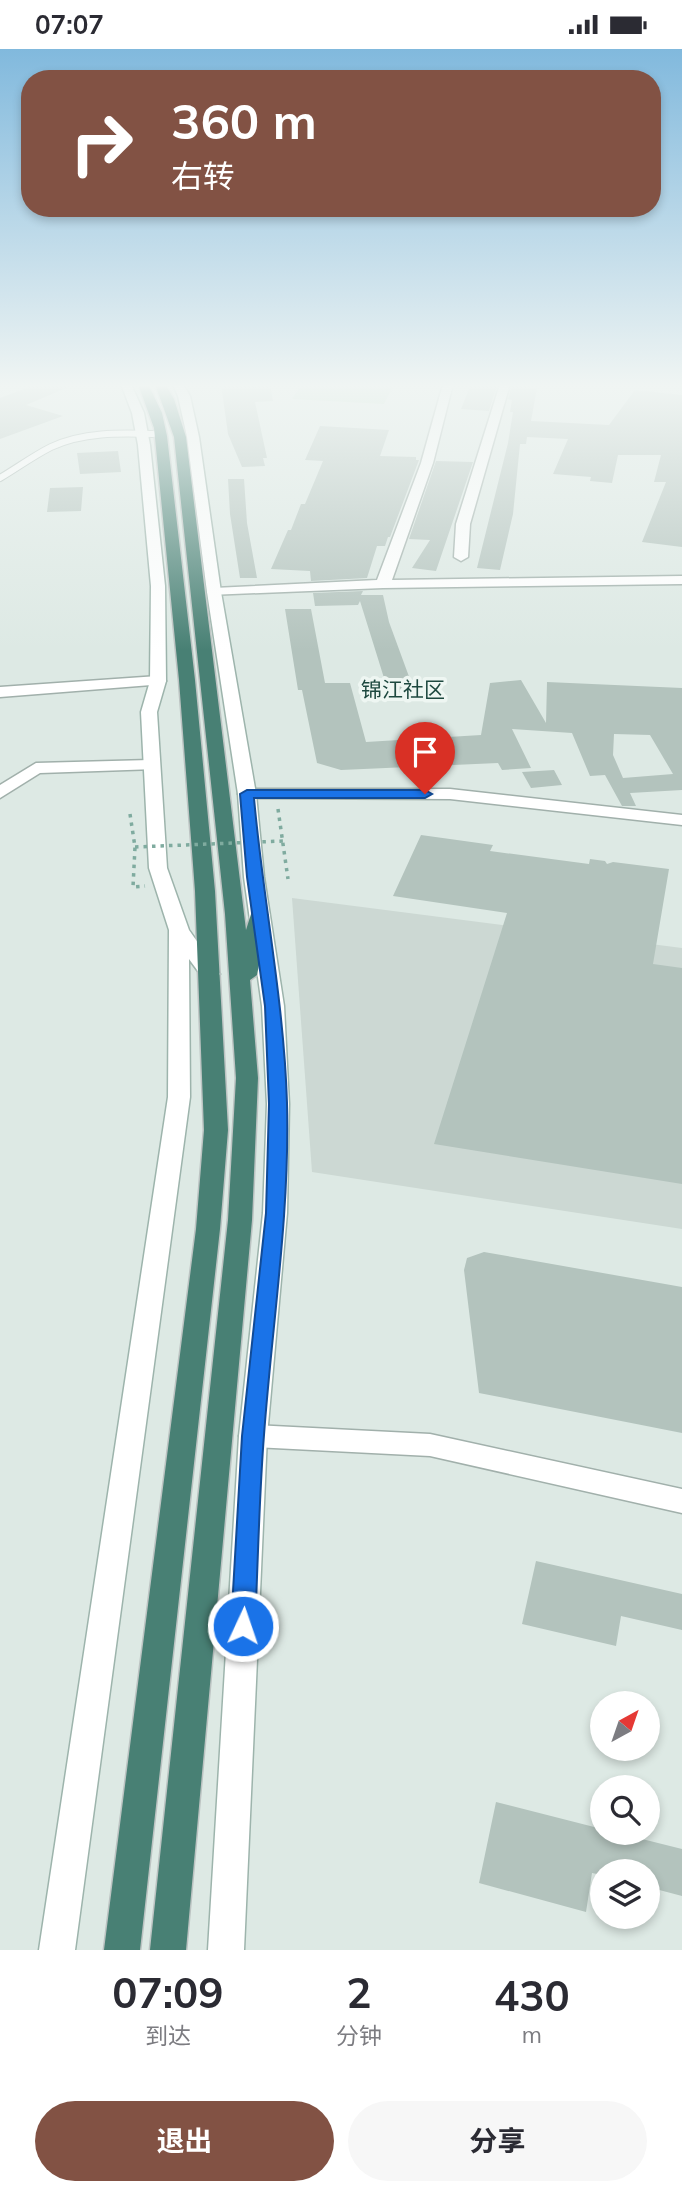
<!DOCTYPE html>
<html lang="zh">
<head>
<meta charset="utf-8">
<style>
	body { margin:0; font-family:Mulish,"Noto Sans SC",sans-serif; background:#f7f7f7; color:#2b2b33; height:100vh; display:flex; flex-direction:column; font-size:26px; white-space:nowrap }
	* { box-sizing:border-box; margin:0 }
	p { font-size:23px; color:#7c7c81 }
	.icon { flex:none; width:38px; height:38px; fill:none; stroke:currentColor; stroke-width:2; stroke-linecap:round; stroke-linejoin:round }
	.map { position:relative; height:1901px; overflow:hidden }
	.side { display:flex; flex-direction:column; background:#fff; flex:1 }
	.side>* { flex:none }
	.top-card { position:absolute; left:21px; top:21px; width:640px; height:147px; border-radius:28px; box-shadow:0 4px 10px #0003; background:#825244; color:#fff; overflow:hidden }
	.needle { width:46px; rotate:40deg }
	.tools { position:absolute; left:590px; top:1642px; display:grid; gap:14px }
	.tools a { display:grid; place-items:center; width:70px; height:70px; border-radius:50%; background:#fff; box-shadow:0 4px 10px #0003; font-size:35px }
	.pin { position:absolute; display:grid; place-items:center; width:60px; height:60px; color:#fff; margin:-72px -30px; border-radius:50% 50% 50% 0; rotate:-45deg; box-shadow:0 0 7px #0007 }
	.pin .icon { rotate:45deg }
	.me { position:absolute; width:77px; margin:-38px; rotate:3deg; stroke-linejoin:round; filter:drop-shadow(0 0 5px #0008) }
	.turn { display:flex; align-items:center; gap:24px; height:147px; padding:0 35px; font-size:32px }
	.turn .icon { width:91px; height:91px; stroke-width:2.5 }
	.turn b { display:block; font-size:49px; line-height:60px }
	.eta { display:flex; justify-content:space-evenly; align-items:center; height:119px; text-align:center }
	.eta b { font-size:42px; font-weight:700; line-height:49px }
	.primary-button { display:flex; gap:14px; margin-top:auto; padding:14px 35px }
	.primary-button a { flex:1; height:80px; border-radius:42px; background:#825244; color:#fff; font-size:28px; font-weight:700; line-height:80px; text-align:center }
	.primary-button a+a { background:#f7f7f7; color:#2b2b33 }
	.status { display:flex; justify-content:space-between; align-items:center; height:49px; padding:0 35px; background:#fff; direction:ltr }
	.status svg { height:19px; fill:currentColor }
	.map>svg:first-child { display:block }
	.built { fill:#ccd8d3 }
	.green { fill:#b7dac1 }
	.building { fill:#b3c3bd; fill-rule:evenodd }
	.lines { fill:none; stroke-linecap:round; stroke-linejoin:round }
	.service-casing { stroke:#a1b0ab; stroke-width:8 }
	.minor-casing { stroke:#a1b0ab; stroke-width:3 }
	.secondary-casing { stroke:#9db4ac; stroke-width:3 }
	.trunk-casing { stroke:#bcc3c2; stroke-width:3 }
	.path { stroke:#7fab9f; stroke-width:3.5; stroke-dasharray:3.5 5; stroke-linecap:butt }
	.service { stroke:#fff; stroke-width:6 }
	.minor { fill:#fff; fill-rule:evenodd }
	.secondary { fill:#fff; fill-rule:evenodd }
	.trunk { fill:#488074; fill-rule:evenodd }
	.path-bridge { stroke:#7fab9f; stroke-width:3.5; stroke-dasharray:3.5 5; stroke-linecap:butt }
	.route { fill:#1a73e8; stroke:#114b97; stroke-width:2 }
	.labels { text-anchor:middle; stroke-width:7; stroke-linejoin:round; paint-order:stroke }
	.far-neighbourhood-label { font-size:21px; fill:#1d483f; stroke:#eef6f2 }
</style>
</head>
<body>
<div class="status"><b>07:07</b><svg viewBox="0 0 49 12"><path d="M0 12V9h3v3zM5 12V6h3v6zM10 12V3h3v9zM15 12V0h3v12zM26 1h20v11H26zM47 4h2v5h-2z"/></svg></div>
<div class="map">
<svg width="682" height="1901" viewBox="0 0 682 1901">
	<rect width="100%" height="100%" fill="#dde9e4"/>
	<path class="built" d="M292,849l390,50v281l-370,-57z"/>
	<path class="green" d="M302,335h92l-10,20 -92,-5z"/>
	<path class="building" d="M37,335h33l1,2 -45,19 37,11 -63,23v-41z
		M221,335h49l3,17 -18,1 12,56h-4l2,8 -23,1 -14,-33z
		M471,335l26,1 -8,26 -28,-2z
		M512,337l25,2 -6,33 78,4 26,-35 47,5v152l-40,-5 24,-60h-12l7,-27h-43l-6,28 -22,-2 1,-4 -38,-3 15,-35 -41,-2 -1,7h-6l-7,70 -13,56 -23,-2 31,-125 5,-31h-3l2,-12 -4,-1z
		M320,377l69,4 -9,26 36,1v3h3l-29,77h-2l-3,9h-8l-10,32 -56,3 -1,-10 -39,-2 17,-39h3l10,-26h4l18,-43 -18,-1z
		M118,402l3,21 -41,2 -3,-21z
		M436,412l37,1 -37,109 -24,-3 18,-28 -21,-1z
		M228,430h16l3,44 10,55h-17l-10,-64z
		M83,438l-2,24 -34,1 3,-24z
		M363,542l-2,4h22l6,27 26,71 -26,1 -29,-93 -2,4 -43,1 -2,-13z
		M285,560h26l14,74h25l16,59 115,-7 9,-52 31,-3 25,43 1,-41 135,6v102l-52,3 6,13h-14l-17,-31 -15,1 -18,-43 -60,-4 19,39 -29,2 -4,-7 -157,7 -24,-7 -15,-73h-4zM614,685l36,1 23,39 -50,4 -10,-23z
		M554,721l8,15 -31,3 -9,-16z
		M421,786l72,10 -3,6 99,13 1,-5 15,2 2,3 6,-2 56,7 -16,95 29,4v216l-248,-40 73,-231 -114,-17z
		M484,1203l198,35v146l-203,-40 -15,-123 3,-12z
		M536,1512l146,33v36l-61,-14 -5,30 -94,-22z
		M496,1753l106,27v3h12l68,17v47l-34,-9v-16h-46v4l-10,-2 -6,39 -107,-29z"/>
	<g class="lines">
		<defs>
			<path id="service" d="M0,429c17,-10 33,-22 51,-31 32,-15 68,-14 102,-13"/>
			<path id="minor" d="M443,335h10l-20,79 -41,117 290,-4v8l-299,4 -174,7 -2,-3 7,-4 163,-8 44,-117z
				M500,335h10l-40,140 -2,33 -7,4 -7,-4 2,-33z
				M158,627l6,2 2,3 -2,3 -164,13v-10z
				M150,711l6,1 3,4 -3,4 -116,4 -40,25v-13l36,-22z
				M247,740h203l232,26v10l-232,-26 -209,-1 -3,-4 3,-4z
				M253,1376l177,9 252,55v24l-252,-57 -177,-9 -10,-3 -4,-8 4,-8z"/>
			<path id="secondary" d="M121,335h10l13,29 6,32 15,141 1,95 -9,31 10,156 22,62 31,44 -3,4h-14l-14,-19 1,138 -115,853h-36l129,-853 1,-167 -20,-62 -8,-156 9,-31 1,-95 -13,-141 -6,-32z
				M173,335h10l7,12 9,41 22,155 35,202 8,83 20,129 5,98 -2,109 -20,223 -23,514h-36l31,-514 24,-223 4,-109 -5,-98 -18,-129 -6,-83 -31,-202 -20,-155 -9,-41z"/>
			<path id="trunk" d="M138,335h10l14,29 5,23 28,244 20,211 13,239 -8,99 -80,721h-36l92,-721 8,-99 -9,-239 -16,-211 -25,-252z
				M155,335h10l9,15 12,38 60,493 6,-19h14l3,4 -12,60 -7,5 8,98 -6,142 -66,730h-36l78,-730 8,-142 -11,-164 -51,-477z"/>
		</defs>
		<use href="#service" class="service-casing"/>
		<use href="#minor" class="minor-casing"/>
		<use href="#secondary" class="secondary-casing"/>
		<use href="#trunk" class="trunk-casing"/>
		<path class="path" d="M278,760l10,70
			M130,765l5,33 -2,40 12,-1"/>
		<use href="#service" class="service"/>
		<use href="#minor" class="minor"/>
		<use href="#secondary" class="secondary"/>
		<use href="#trunk" class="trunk"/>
		<path class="path-bridge" d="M135,798l148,-6"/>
	</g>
	<linearGradient id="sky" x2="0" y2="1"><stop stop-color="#81b9dd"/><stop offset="0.56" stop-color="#f0f5f3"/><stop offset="1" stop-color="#f0f5f3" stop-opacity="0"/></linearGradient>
	<rect width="682" height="601" fill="url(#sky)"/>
	<path class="route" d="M247,741h178l7,4 -7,4h-171c9,102 30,203 33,305 3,111 -15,222 -23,332 -5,64 -6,127 -9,191l-4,7 -8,3 -8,-3 -4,-7 11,-190 24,-223 3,-109 -4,-98 -18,-129 -7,-83z"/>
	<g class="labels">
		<g class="far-neighbourhood-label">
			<text x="403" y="648">锦江社区</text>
		</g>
	</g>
</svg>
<div class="tools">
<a><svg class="needle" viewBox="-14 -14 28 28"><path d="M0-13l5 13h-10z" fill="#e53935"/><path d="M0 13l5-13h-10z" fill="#7c7c81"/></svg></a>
<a><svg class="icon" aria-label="search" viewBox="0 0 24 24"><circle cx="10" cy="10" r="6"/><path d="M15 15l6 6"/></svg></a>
<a><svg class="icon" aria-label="layers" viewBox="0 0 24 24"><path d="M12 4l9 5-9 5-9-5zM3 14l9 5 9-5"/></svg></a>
</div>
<div class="pin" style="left:425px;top:745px;background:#d93025"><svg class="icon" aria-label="arrive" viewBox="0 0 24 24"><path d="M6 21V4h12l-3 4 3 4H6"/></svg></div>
<svg class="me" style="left:243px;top:1577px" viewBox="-20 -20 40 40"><circle r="17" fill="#1a73e8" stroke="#fff" stroke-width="3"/><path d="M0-11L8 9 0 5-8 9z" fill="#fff"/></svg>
<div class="top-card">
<div class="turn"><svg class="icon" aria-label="right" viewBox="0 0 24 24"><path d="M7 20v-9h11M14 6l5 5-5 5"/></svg><div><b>360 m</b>右转</div></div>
</div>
</div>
<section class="side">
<div class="eta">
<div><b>07:09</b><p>到达</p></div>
<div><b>2</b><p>分钟</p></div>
<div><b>430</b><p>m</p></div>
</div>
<div class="primary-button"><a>退出</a><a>分享</a></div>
</section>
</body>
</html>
